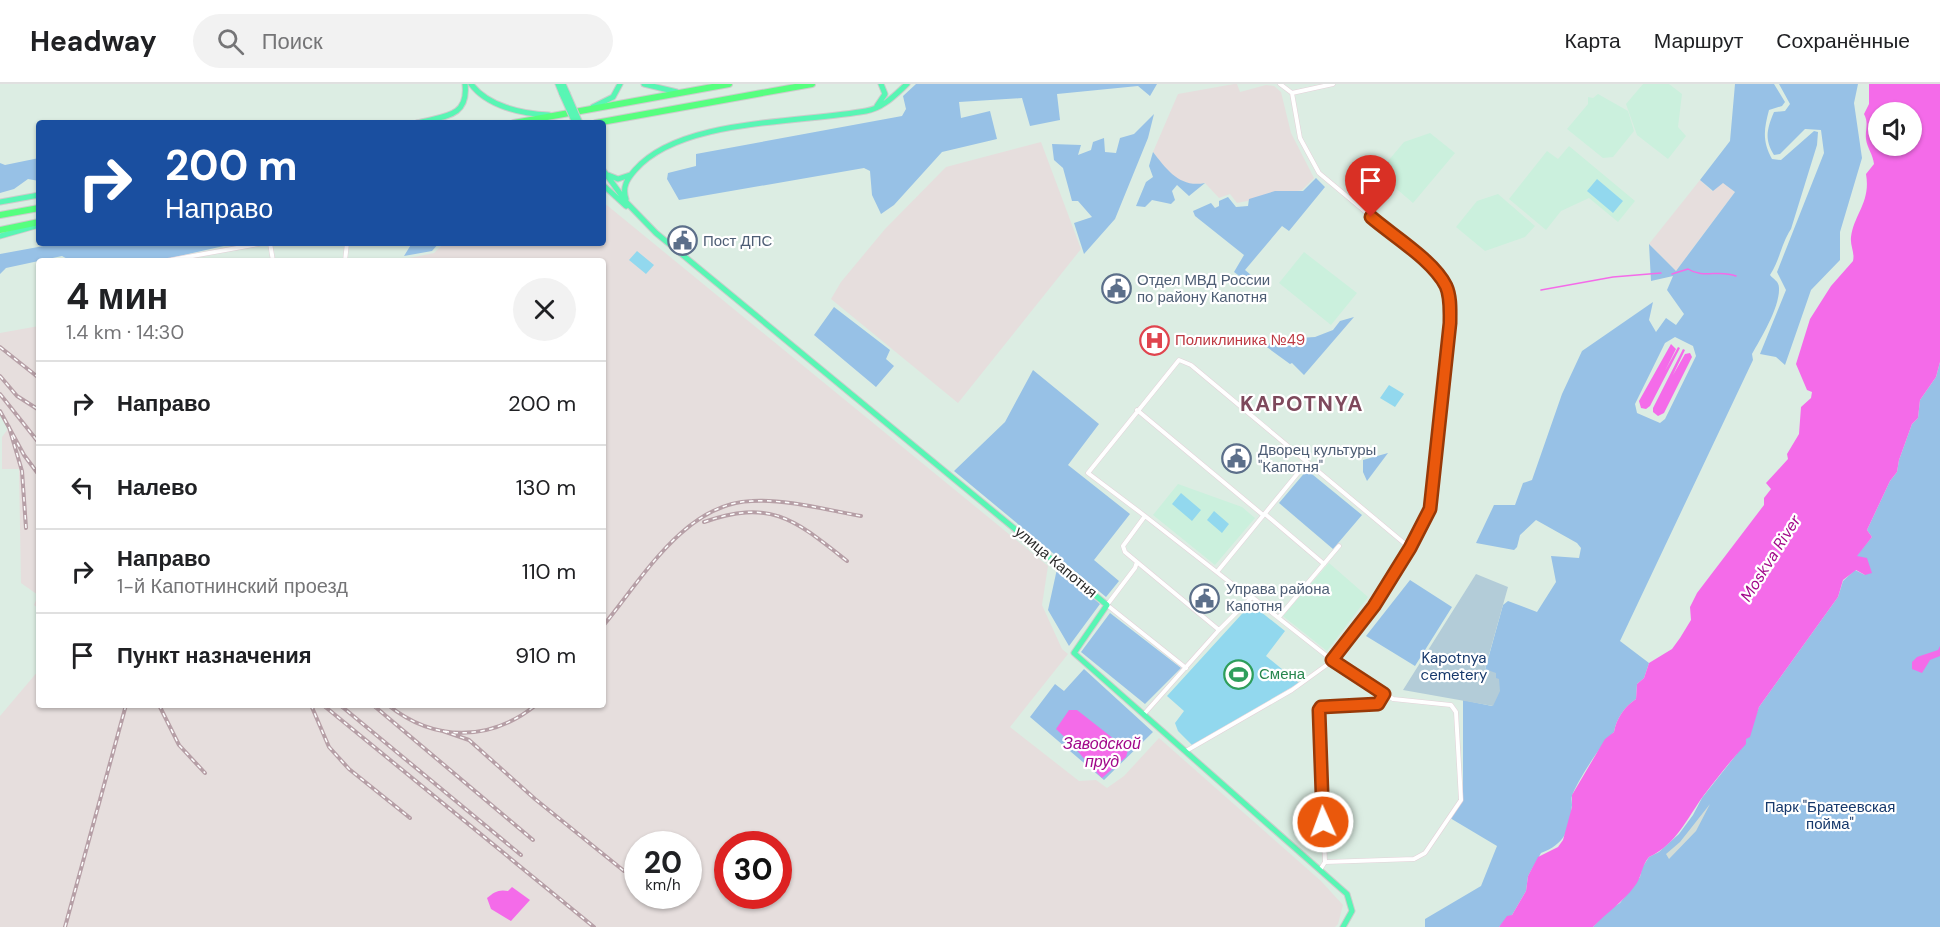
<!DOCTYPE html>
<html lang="ru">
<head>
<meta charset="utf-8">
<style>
	body { margin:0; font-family:"DM Sans",sans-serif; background:#f2f2f2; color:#202124; height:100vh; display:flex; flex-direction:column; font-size:22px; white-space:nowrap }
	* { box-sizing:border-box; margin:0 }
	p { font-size:20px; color:#757577 }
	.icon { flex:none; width:33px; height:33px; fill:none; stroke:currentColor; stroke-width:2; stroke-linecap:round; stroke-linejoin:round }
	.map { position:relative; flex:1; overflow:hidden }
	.drawer { position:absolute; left:36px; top:174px; width:570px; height:450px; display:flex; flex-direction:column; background:#fff; border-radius:6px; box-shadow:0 2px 4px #0004 }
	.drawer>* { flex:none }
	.banner { position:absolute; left:36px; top:36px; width:570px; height:126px; border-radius:6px; box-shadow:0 2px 4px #0004; background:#1a4fa0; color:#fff; overflow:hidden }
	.fabs { position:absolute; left:1868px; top:18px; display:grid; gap:12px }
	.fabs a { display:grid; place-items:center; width:54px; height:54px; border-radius:50%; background:#fff; box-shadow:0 2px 4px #0004; font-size:30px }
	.speed { position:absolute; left:624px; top:747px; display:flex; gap:12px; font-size:30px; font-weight:700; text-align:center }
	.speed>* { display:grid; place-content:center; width:78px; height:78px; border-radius:50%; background:#fff; box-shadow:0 2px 4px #0004; line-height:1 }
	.speed small { font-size:15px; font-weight:400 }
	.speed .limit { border:9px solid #d22; background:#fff; color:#111 }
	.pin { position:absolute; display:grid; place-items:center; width:51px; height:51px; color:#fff; margin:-62px -26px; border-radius:50% 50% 50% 0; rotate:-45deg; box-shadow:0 0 6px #0007 }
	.pin .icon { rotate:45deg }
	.me { position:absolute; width:66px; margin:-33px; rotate:358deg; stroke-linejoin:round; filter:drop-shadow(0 0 4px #0008) }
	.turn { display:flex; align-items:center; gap:21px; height:126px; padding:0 30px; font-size:27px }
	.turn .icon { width:78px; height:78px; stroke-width:2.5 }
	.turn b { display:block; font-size:42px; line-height:51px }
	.round { display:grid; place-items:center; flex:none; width:63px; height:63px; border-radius:32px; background:#f2f2f2 }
	.overview { display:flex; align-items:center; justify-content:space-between; height:102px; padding:0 30px }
	h1 { font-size:36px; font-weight:700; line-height:45px }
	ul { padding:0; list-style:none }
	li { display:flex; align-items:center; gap:18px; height:84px; padding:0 30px; border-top:2px solid #e0e0e0 }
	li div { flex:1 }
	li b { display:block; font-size:22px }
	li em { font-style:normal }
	header { display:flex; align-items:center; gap:36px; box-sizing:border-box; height:84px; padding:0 30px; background:#fff; border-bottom:2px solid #e0e0e0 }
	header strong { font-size:28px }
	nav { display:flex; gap:33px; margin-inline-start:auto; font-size:21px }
	.search { width:420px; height:54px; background:#f2f2f2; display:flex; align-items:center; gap:15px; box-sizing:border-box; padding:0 21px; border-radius:33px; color:#757577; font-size:22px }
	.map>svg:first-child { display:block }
	.industrial { fill:#e6dedd; fill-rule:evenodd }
	.education { fill:#cbf0dd }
	.green { fill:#97c1e6; fill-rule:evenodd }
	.cemetery { fill:#b3ccd8 }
	.pitch { fill:#92d8ee }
	.plaza { fill:#d3ddd7 }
	.water { fill:#f46be9; fill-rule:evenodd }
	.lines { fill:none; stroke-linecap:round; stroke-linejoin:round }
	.stream { stroke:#f46be9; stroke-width:1.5 }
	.minor-casing { stroke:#e4d2d9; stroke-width:5 }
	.major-casing { stroke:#ccc; stroke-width:7 }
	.highway-casing { stroke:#ccc; stroke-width:8 }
	.minor { stroke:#fff; stroke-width:4 }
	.major { stroke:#58f6b4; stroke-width:5 }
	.highway { stroke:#56ff7f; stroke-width:6 }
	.rail-casing { stroke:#b69fa6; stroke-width:4 }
	.rail { stroke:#fff; stroke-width:1.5; stroke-dasharray:4.5; stroke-linecap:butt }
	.major-bridge-casing { stroke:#ccc; stroke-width:7; stroke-linecap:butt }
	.major-bridge { stroke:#58f6b4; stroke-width:5 }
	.route-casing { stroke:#983908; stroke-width:15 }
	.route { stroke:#ea580c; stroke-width:10 }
	.labels { text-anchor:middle; stroke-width:4.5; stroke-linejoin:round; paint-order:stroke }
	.service-label { font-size:15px; fill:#4e5e75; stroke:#fff; text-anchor:start }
	.health-label { font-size:15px; fill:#be3a42; stroke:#fff; text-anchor:start }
	.street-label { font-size:15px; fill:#2b2b2b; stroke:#fff }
	.park-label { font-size:15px; fill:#17396c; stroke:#fff }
	.leisure-label { font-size:15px; fill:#27864d; stroke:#fff; text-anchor:start }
	.water-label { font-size:16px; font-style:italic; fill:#a2088a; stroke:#fff }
	.district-label { font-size:21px; font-weight:bold; letter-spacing:1.5px; fill:#7e495c; stroke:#fff }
</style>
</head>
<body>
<header>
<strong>Headway</strong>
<div class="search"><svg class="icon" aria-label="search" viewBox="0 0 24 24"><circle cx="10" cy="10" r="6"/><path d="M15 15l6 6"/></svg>Поиск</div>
<nav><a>Карта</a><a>Маршрут</a><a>Сохранённые</a></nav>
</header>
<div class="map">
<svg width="1940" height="843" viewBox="0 0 1940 843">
	<rect width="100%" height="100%" fill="#dcede3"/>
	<path class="industrial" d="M1234,0h3l3,8 26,-7 8,1 7,6 10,41 23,45 -12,12 -65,13 -7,-9 -11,4 -14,-15 -13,3 -22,-11 -17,-23 25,-58z
		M1041,58l40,107 -123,154 -127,-104 10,-17 44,-53 61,-62z
		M1700,96l12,11 11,-9 12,10 -59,79 -27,-27z
		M603,118l445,364 -6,39 20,44 6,5 -58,73 69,54 17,-1 11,8 17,-12 35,-38 162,143 22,24 -5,19 -3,3h-1335v-211l39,-46v35h564v-444h-209l40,-8 10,-10h159zM638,760h50v52h-50zM728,760h50v52h-50z
		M39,242v283l-5,-4 4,-10 -17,-12 -2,-114h-17v-32l8,-11 -10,-18v-75z"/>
	<path class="education" d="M1643,0h26l13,10 -4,33 8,9 -18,23 -31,-24 -11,-31z
		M1598,10l30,17 6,20 -21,26 -10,1 -36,-29 21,-25v-7l5,1z
		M1430,49l25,20 -42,50 -35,-30 26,-31z
		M1569,62l66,55 -17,21 -29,-24 -28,13 -15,19 -37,-31 38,-48 11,8z
		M1498,110l37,32 -10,11 -40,14 -29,-24 21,-26z
		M1304,168l53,41 -26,32 -52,-42z
		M1178,400l64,23 13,11 -40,47 -62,-50z
		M1329,479l39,34 -41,54 -44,-35z"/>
	<path class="green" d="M916,0h241l-7,12 -12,-10 -81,8 3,26 -30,6 -8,-28 -63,4 2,16 29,-7 7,28 -55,13 -48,53 -13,9 -9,-19 -2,-24 -6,-3 -185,32 -12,-21 1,-6 28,-7v-12l206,-38 4,-7 -3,-13z
		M1735,0h39l11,18 -3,4 -13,4c-5,19 -7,31 3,49l9,1 33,-29 4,1 -1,13 -26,84c-10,15 -11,31 -21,46 3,4 9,6 9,13 1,19 -18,50 -27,66l1,6 -133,281 29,22 -5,15 -7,6 -1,15c-11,7 -20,20 -22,33 -11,9 -38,51 -42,64 -1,3 0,6 0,9 -3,26 -7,39 -31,48l-13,23 -2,15 -14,24 -13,12h-74v-8l56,-33 16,-40 -47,-28 13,-17v-101l29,6 4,-28 -11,-8 18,-65 5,-4 29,11 19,-30 -5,-26 28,2 2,-10 -4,-5 -41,-23 -16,15 -3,12 -3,3 -38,-7 18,-38h21l8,-22 9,-3 30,-86 20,-43 71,-49 -4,18 7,12 10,-14 10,7 8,-11 -17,-24 6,-14 -22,5 -2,-37 27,27 59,-79 -12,-9 -10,8 -13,-11 30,-39zM1675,253l18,9 3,10 -31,63 -5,4 -23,-10 -2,-9 30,-61z
		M1779,0h79l-4,19 8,55 -22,74v28l-29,30 -26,75 -9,-8 -16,-3 26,-64 -9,-18 47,-119 -3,-23 -16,-1 -25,25 -6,1c-10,-16 -7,-26 0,-43l11,-1 5,-7z
		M1154,30l-6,24 -33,81 -31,35 -10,-31 18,-6 -14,-16h-6l-9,-33 -9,-8 -2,-16 29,1 -3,10 13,-5 2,-8 11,-4 1,14 11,1 4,-15 14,-4z
		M1153,68c14,18 27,36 52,31l-16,13 -12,-11 -5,6 3,9 -4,4 -19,-4 -7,7 -9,-1 10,-24 7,-5 -4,-11z
		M39,74v23l-11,-2 -14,10 -14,4v-30l5,2z
		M1316,94l9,9 -36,44 -7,-5 -37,44 6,5 -5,6 -12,-9 10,-17 -49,-39 -2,-5 18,-8 4,5 4,-2v-5l9,-4 8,10 12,-1 1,-7 26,-8h28z
		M60,159l27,2 8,-2h142l-80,18h-86l-9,-5 -56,12 -6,6v-20z
		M412,159h27l-7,8 -28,5z
		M834,223l56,43 -4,9 8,7 -18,21 -62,-52z
		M1354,233l-50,58 -12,-12 -2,1 -26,-19 19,-6 32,-2 18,-7 7,-9z
		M1940,278v565h-347l14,-16 13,-8 20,-26 2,-9 7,-11 10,-5 20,-18 14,-19 9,-17 34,-43 13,-22 10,-26 79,-110 5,-16 12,-11 10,5 -9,-19 16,-19 -5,-7 23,-49 7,-9 2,-12 13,-36 6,-6 2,-18 16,-23z
		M1033,286l66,54 -31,41 62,49 -36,46 25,21 -13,16 -152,-126 51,-49z
		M1388,369l-21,28 -4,-9v-12z
		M1307,386l55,45 -29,34 -54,-46z
		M1057,485l43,35 -31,42 -21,-36z
		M1410,496l42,27 -37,59 -49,-30z
		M1110,529l71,55 -36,36 -64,-52z
		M1084,585l69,63 -49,48 -74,-63 25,-33 9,7z"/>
	<path class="cemetery" d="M1476,490l32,13 -23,82 11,4v5l3,1 1,12 -7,15 -90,-16z"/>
	<path class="pitch" d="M1597,95l26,22 -10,12 -26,-22z
		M637,167l17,14 -8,9 -17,-14z
		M1389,301l15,9 -9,13 -15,-9z
		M1181,409l20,17 -9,11 -20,-17z
		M1214,427l15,13 -7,9 -15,-13z
		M1251,520l34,27 -19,25 33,27 -107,62 -14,-14 -3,-8 9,-12 -17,-15z"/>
	<path class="plaza" d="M1710,720l-14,27 -27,28 -3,-5 14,-12z"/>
	<path class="water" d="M1869,0h71v278l-4,15 -16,23 -2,18 -6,6 -13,36 -2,12 -7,9 -23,49 5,7 -15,19 10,2 5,15 -7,2 -9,-5 -13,10 -5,17 -79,110 -9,30 -4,2v5c-15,16 -28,33 -42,51 -17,23 -27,49 -55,62 -8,9 -7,21 -15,30 -11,15 -28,26 -41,40h-94l8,-11 5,-1 14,-24 2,-15 10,-19 20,-10 5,-7 9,-33v-12l33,-56 9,-7c2,-13 11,-26 22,-33l1,-15 7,-6 5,-15 23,-14 8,-11 11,-18 -1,-13 7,-14 67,-88v-7l7,-9 -5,-6 22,-24 -1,-5 12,-20 2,-27 10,-9 1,-6 -5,-2 -11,-26 14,-45 21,-33 22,-25c2,-9 -3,-15 -2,-24 3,-23 20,-35 15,-63l8,-10c-1,-10 -7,-16 -8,-25 -1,-9 3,-16 -2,-25l5,-10zM1911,28v34h-33v-34z
		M1671,260l5,5 -11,22 13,-24 2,1 -30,58 -4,3 -5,-1 -2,-7z
		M1683,265l2,1 -12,25 12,-21 5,-1 2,4 -28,56 -6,3 -5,-4v-4z
		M1940,562v10l-10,4 -8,13 -10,-4v-7l5,-5 21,-7z
		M1069,626h8l51,40 -2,7 -24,21c-16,-16 -29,-34 -46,-49z
		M512,803l18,13 -19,21 -20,-12 -4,-11c7,-6 12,-9 21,-7z"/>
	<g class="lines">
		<path class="stream" d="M1672,190l16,-5c15,10 32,0 48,7
			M1541,206l72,-13 48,-4"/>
		<defs>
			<path id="minor" d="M1280,0l12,9
				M1292,9l41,-9
				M270,159l3,18
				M165,177l99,-18
				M345,177l2,-18
				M1137,326l126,105
				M1265,430l59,50
				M1145,432l105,82
				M1137,478l82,68
				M1217,488l90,-110
				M1279,533l60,-71
				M1186,584l-79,-63 28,-37 2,-6 -12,-10 -2,-6 22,-30 -57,-43 91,-113 12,5 219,183
				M1145,629l74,-83 33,-33 80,63 61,39 58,6 5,7 5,88 -36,53 -11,6 -89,3 -5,8
				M1186,667l106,-61 36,-26 31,-36 30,-45 43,-79 18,-181 -4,-36 -20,-25 -107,-89 -19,-35 -8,-45
				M1325,778l-6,-152 2,-3 57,-3 6,-10"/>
			<path id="major" d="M471,0c16,22 51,30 78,31
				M558,0l4,10
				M563,0l4,9
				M644,0l33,8
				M877,22l8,-12 -4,-10
				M593,23l20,-10 7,-13
				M417,39c26,-7 52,-5 48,-39
				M603,86l24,33 29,30 451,372 -33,48 273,241 5,17 -9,16
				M608,91l10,4 12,-4
				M603,101l23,21
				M626,115c-4,-12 1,-20 9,-29 45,-52 166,-47 231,-59 17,-3 28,-15 41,-27
				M0,118l39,-7
				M0,152l39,-11"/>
			<path id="highway" d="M514,39l215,-39
				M596,39l216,-39
				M0,131l39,-7
				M0,146l39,-8"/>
		</defs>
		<use href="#minor" class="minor-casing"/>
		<use href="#major" class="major-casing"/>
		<use href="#highway" class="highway-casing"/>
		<use href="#minor" class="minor"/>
		<use href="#major" class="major"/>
		<use href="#highway" class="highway"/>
		<defs>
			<path id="rail" d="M0,263l39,31
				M0,292l17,20 22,14
				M0,310l39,49
				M0,327l24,44 15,20
				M9,343l13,44 4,57
				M704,438c68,-24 92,-1 143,39
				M603,542c39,-47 82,-123 149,-125 36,-2 74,9 109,15
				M159,621l20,40 26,28
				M311,621l18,42 20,22 61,49
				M323,621l271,222
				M340,621l181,150
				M373,621l160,135
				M388,621c46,37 102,37 148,0
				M443,647l26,9 66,59 89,72
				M65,843l61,-222"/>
		</defs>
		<use href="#rail" class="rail-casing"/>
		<use href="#rail" class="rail"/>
		<defs>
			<path id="major-bridge" d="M567,9l13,30
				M562,10l13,29"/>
		</defs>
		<use href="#major-bridge" class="major-bridge-casing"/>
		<use href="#major-bridge" class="major-bridge"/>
	</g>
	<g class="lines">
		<defs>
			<path id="route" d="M1323,738l-4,-112 2,-3 57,-3 6,-10 -52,-34 42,-54 36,-58 20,-39 20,-186c0,-12 1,-26 -4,-37 -13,-26 -53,-50 -75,-69"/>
		</defs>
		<use href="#route" class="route-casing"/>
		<use href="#route" class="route"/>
	</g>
	<defs>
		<symbol id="civic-ring" viewBox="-11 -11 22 22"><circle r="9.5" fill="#fff" stroke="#5c6f8a" stroke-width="1.5"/><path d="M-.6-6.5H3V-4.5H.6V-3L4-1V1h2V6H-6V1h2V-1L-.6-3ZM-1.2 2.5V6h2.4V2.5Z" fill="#5c6f8a"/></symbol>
		<symbol id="hospital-ring" viewBox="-11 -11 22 22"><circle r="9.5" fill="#fff" stroke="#e0444e" stroke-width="1.5"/><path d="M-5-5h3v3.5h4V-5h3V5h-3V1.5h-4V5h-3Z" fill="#e0444e"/></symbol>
		<symbol id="stadium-ring" viewBox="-11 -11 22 22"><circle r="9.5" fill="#fff" stroke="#2e9e5b" stroke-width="1.5"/><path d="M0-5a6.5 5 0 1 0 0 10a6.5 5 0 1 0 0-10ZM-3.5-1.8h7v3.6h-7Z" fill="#2e9e5b"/></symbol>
	</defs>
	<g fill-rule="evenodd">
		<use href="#civic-ring" x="666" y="140" width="33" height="33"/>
		<use href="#civic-ring" x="1100" y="188" width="33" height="33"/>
		<use href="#hospital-ring" x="1138" y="240" width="33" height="33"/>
		<use href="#civic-ring" x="1220" y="358" width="33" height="33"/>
		<use href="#civic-ring" x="1188" y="498" width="33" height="33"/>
		<use href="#stadium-ring" x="1222" y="574" width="33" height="33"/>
	</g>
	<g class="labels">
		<g class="service-label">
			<text x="703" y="162">Пост ДПС</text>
			<text x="1137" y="201">Отдел МВД России<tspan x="1137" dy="17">по району Капотня</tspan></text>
			<text x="1258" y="371">Дворец культуры<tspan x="1258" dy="17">"Капотня"</tspan></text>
			<text x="1226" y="510">Управа района<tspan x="1226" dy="17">Капотня</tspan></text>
		</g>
		<g class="health-label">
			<text x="1175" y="261">Поликлиника №49</text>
		</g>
		<g class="street-label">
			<text transform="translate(1056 478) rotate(40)" y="5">улица Капотня</text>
		</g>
		<g class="park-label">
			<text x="1454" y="579">Kapotnya<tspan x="1454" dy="17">cemetery</tspan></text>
			<text x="1830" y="728">Парк "Братеевская<tspan x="1830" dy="17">пойма"</tspan></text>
		</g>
		<g class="leisure-label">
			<text x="1259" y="595">Смена</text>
		</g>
		<g class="water-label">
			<text transform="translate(1770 474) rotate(-58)" y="6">Moskva River</text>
			<text x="1102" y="665">Заводской<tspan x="1102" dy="18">пруд</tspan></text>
		</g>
		<g class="district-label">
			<text x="1302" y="327">KAPOTNYA</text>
		</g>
	</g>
</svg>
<div class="fabs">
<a><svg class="icon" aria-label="sound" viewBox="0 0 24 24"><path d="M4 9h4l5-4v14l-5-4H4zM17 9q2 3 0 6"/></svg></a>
</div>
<div class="speed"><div>20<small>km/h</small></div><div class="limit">30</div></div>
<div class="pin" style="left:1371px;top:133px;background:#d93025"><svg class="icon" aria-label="arrive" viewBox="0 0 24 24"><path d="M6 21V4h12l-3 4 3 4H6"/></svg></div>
<svg class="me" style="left:1323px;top:738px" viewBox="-20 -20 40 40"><circle r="17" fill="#ea580c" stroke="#fff" stroke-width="3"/><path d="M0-11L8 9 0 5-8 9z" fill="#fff"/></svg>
<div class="banner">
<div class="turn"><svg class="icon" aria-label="right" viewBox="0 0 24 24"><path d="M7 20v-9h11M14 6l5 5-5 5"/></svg><div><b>200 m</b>Направо</div></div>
</div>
<section class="drawer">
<div class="overview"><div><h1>4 мин</h1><p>1.4 km · 14:30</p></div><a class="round"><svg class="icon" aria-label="close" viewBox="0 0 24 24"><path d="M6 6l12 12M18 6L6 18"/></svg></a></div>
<ul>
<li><svg class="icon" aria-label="right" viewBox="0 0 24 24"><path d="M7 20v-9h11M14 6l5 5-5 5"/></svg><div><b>Направо</b></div><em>200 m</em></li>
<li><svg class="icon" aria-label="left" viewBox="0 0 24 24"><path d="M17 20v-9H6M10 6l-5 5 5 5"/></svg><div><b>Налево</b></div><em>130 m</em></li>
<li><svg class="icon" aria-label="right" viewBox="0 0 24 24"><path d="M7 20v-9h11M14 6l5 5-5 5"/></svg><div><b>Направо</b><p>1-й Капотнинский проезд</p></div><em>110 m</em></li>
<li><svg class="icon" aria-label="arrive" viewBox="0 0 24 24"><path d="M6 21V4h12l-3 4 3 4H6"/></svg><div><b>Пункт назначения</b></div><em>910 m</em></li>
</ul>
</section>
</div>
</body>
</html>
